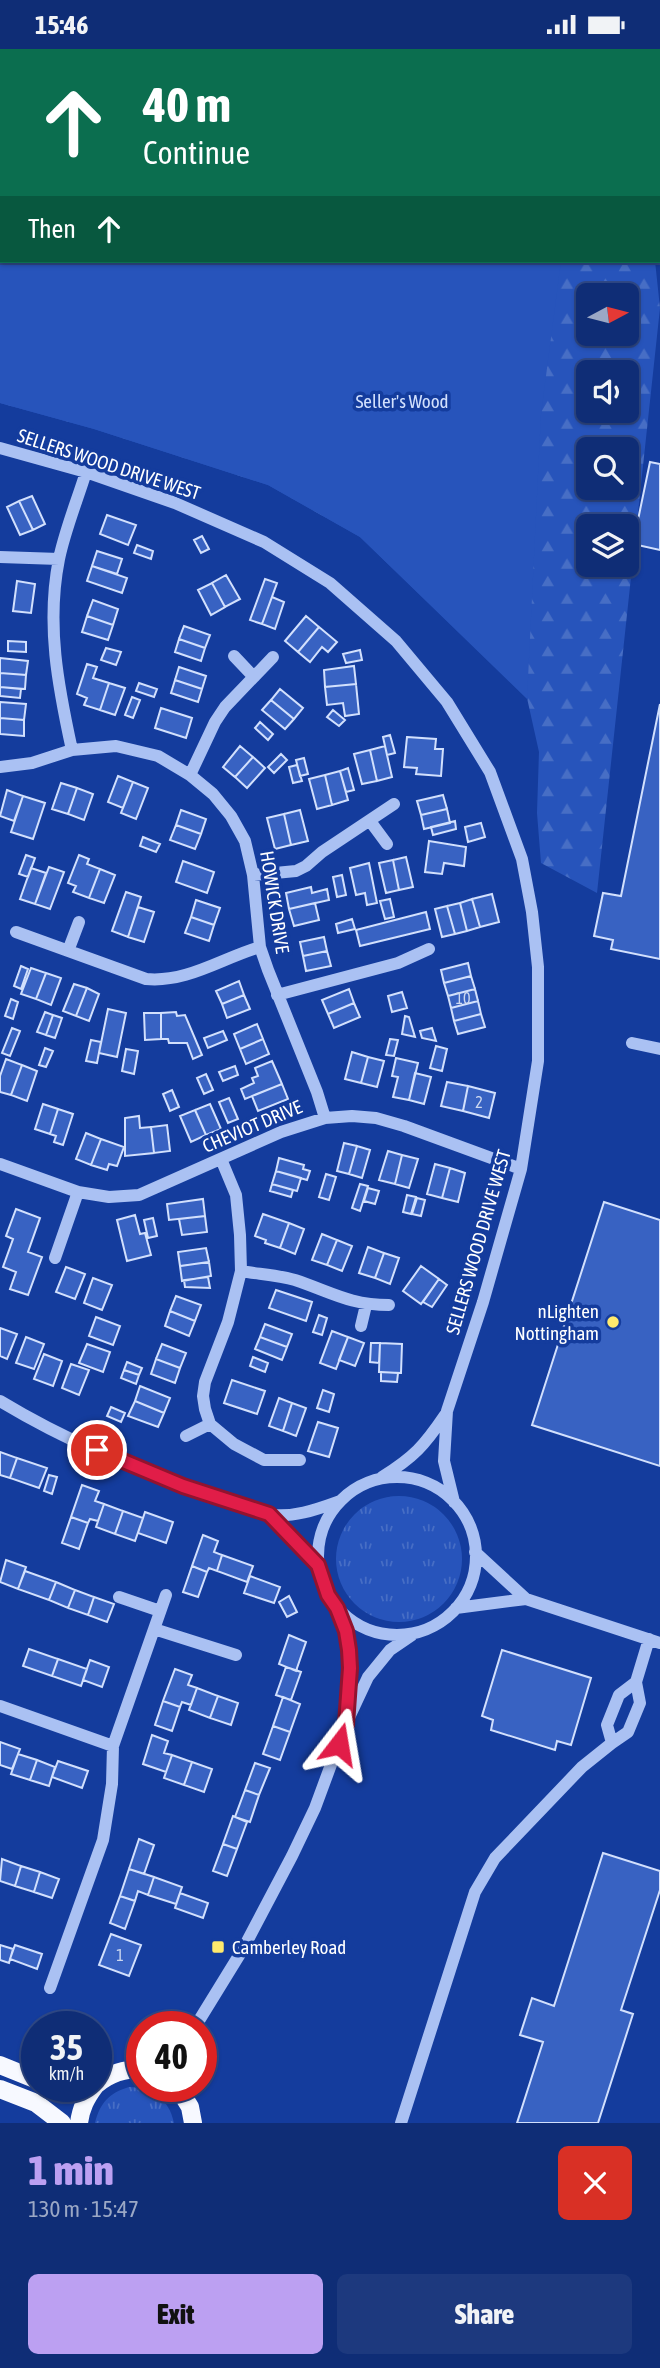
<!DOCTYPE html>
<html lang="en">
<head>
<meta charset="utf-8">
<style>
	body { margin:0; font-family:"Asap Condensed",sans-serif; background:#1d397e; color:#f1f3f6; height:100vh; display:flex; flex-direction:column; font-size:26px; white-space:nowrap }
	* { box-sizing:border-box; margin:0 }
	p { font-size:23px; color:#9ba8c5 }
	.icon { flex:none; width:38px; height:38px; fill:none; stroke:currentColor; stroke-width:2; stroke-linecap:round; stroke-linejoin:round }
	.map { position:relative; height:2074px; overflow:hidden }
	.drawer { display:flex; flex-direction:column; background:#0f2d76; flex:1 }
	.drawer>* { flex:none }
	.guide { position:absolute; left:0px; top:0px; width:662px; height:214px; box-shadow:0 2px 5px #0004,0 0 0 2px #2f4988; background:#0b6e4f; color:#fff; overflow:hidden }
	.needle { width:46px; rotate:83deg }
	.controls { position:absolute; left:576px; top:234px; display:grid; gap:14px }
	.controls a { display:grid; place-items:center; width:63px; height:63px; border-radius:10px; background:#0f2d76; box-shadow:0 2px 5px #0004,0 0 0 2px #2f4988; font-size:35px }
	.speed { position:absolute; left:21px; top:1962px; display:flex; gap:14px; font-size:35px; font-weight:700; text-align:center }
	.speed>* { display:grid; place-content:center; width:91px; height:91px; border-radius:50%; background:#0f2d76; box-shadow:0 2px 5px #0004,0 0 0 2px #2f4988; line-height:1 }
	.speed small { font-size:18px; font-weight:400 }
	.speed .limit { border:10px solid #d22; background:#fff; color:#111 }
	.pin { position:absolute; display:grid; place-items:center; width:60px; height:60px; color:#fff; margin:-30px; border:4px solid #fff; border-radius:50%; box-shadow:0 2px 7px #0007 }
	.me { position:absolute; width:77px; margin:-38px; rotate:14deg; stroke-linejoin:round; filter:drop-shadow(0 0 5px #0008) }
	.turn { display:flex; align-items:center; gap:24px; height:147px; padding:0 28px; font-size:32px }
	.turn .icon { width:91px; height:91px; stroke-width:2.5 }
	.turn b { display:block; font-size:49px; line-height:60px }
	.then { display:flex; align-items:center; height:66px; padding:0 28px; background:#0003; gap:14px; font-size:26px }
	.round { display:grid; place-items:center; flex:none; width:74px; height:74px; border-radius:10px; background:#1d397e }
	.summary { display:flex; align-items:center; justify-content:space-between; height:119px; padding:0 28px }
	h1 { font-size:42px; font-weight:800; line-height:52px; color:#bca0f2 }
	.cta { display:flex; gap:14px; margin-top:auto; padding:14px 28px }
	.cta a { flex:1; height:80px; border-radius:10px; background:#bca0f2; color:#111; font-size:28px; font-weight:800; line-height:80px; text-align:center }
	.cta a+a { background:#1d397e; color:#f1f3f6 }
	.status { display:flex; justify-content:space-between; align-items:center; height:49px; padding:0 35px; background:#0f2d76; direction:ltr }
	.status svg { height:19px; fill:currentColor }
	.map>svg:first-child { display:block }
	.grass { fill:url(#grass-tufts) }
	.forest { fill:url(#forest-firs); fill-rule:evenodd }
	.park { fill:#2754bb }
	.building { fill:#3862c2; stroke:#d2e0fd; stroke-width:2 }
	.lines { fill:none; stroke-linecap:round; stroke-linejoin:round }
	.minor { stroke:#aac1f3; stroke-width:12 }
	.major { stroke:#f7f9ff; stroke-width:18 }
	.route-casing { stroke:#92132f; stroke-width:18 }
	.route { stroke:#e11d48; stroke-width:12 }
	.poi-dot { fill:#ffea6d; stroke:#143c9d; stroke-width:2.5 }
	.labels { text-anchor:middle; stroke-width:7; stroke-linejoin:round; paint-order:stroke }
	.number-label { font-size:16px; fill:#cdd8f0 }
	.park-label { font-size:19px; fill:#d2e0fd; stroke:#143c9d }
	.street-label { font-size:19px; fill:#fff; stroke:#143c9d }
	.poi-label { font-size:19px; fill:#fff; stroke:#143c9d; text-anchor:end }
</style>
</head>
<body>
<div class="status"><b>15:46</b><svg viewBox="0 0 49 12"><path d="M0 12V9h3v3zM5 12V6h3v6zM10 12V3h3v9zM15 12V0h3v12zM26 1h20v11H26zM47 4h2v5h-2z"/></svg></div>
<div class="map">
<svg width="660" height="2074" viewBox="0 0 660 2074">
	<defs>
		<pattern id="grass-tufts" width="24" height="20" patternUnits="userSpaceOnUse" patternTransform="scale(1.75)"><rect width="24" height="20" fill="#2754bb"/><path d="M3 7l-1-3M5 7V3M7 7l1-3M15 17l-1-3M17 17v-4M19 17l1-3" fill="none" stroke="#476ec5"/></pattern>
		<pattern id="forest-firs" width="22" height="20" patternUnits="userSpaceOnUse" patternTransform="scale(1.75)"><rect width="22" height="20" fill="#2754bb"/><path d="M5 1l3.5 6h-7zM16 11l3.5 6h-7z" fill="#476ec5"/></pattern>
	</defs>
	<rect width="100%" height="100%" fill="#143c9d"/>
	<path class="grass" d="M0,0h544v2h-542v14l-2,-1z
		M336 1510a63 63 0 1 1 126 0a63 63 0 1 1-126 0Z
		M129,2038c24,1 40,12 45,36h-79c5,-20 14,-30 34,-36z"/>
	<path class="forest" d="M0,32l2,1v179h653l5,47 -63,585 -56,-30 -4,-50 2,-61 -12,-54 -167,-161 -92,-52 -174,-56 -94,-26zM588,247h38v38h-38zM588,324h38v38h-38zM588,401h38v38h-38zM588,478h38v38h-38z"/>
	<path class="park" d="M0,32l2,1v179h559l-20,153 -14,285 -167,-162 -92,-52 -174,-56 -94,-26z"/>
	<path class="building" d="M650,413l10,2v86l-27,-6z
		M32,447l13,28 -12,6 -14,-29z
		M19,452l14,29 -13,5 -13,-28z
		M107,466l29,10 -8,20 -28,-11z
		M202,487l7,13 -8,4 -7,-13z
		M137,496l16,6 -2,8 -17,-6z
		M97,502l25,8 -5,15 -25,-8z
		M92,517l35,12 -5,15 -35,-12z
		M226,526l14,24 -15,8 -13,-24z
		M265,530l12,4 -15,41 -12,-4z
		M17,532l18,3 -4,29 -18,-2z
		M212,534l13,24 -14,8 -13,-25z
		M272,548l12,5 -9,27 -13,-5z
		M93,551l25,9 -5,16 -26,-9z
		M87,567l26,9 -5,15 -26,-8z
		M306,567l13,11 -21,25 -13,-11z
		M184,577l26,9 -5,13 -26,-9z
		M319,578l18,15 -9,10 -6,-5 -12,15 -12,-10z
		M179,590l26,9 -4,13 -26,-9z
		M8,592l18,1v10l-18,-1z
		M106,599l15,4 -5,13 -15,-5z
		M360,601l2,10 -16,3 -3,-9z
		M0,609l28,3 -2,14 -26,-2z
		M87,615l10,3 -4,11 16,5 -9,27 -16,-5 3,-7 -10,-4z
		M354,617l2,18 -31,3 -1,-17z
		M179,618l27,9 -4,13 -27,-9z
		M0,624l26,2 -1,14 -25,-2z
		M175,631l27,9 -4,13 -27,-9z
		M109,634l16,5 -10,27 -15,-5z
		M139,634l18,6 -3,8 -18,-6z
		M356,635l3,30 -14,2 -2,-13 -16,2 -2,-18z
		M0,638l21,2 -1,9 -20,-2z
		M280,640l23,19 -9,11 -23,-19z
		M132,648l8,3 -7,18 -8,-3z
		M271,651l23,19 -9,10 -23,-19z
		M0,653l26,2 -2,16 -24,-2z
		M660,655v255l-49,-10 2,-9 -19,-4 9,-43 18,3z
		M161,659l31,10 -6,20 -31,-10z
		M333,661l12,10 -6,6 -12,-9z
		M0,669l24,2v16l-24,-2z
		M260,673l13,12 -5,6 -13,-12z
		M390,686l5,18 -8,2 -4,-18z
		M407,688l29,2 -1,10h8l-2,27 -25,-2 1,-6 -13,-1z
		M240,697l13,11 -18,20 -12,-10z
		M385,697l7,31 -15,4 -7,-31z
		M370,701l7,31 -15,3 -8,-30z
		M281,705l6,6 -13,13 -6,-6z
		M253,708l12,11 -18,20 -12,-11z
		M304,709l4,16 -8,2 -4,-16z
		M297,716l5,16 -9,2 -4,-16z
		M348,719l6,22 -8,2 -6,-21z
		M340,722l8,29 -16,5 -7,-30z
		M325,726l7,30 -15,4 -8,-30z
		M118,727l15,6 -10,26 -15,-6z
		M133,733l15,6 -12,31 -15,-6z
		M61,734l16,5 -9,26 -16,-5z
		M77,739l16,6 -9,26 -16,-6z
		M7,741l16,6 -9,25 -14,-5z
		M443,746l4,14 -26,6 -4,-14z
		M23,747l22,7 -12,36 -22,-7z
		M447,760l3,14 -26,6 -3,-14z
		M181,761l25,9 -5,15 -25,-9z
		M300,761l8,31 -17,4 -7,-31z
		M284,765l7,31 -16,4 -8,-31z
		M455,772l1,8 -23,6 -2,-8z
		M481,774l4,14 -17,5 -3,-15z
		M176,776l25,9 -6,15 -25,-9z
		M143,788l17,7 -4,8 -16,-6z
		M429,792l37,6 -2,19 -20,-3 -2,11 -17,-2z
		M26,806l9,3 -7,19 -9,-3z
		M79,806l10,4 -2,5 13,5 -11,29 -16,-6 3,-6 -8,-3z
		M406,808l7,30 -14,3 -6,-30z
		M393,811l6,30 -13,3 -7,-30z
		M183,812l31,11 -7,21 -31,-11z
		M369,814l8,40 -10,2 -2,-12 -9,2 -6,-27z
		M49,818l15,5 -14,37 -15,-5z
		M31,819l15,5 -11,31 -15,-5z
		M100,820l15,6 -11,28 -15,-5z
		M342,826l4,20 -9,2 -4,-20z
		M311,838l1,6 15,-4 2,11 -40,9 -3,-16z
		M126,843l15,5 -13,40 -16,-6z
		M492,845l7,28 -19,5 -8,-28z
		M390,850l4,18 -9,2 -5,-18z
		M472,850l8,28 -13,4 -7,-28z
		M196,851l24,8 -6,17 -23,-8z
		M315,854l4,17 -25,6 -5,-17z
		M460,854l7,28 -12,3 -8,-28z
		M447,857l8,28 -13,3 -7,-28z
		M138,858l16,5 -10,30 -16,-5z
		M426,863l4,17 -70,17 -4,-16z
		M191,868l23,8 -5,16 -24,-8z
		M352,870l3,10 -17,4 -2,-9z
		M324,888l3,14 -24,5 -3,-14z
		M327,902l4,15 -25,5 -3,-15z
		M468,914l3,13 -27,7 -3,-13z
		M21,917l7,3 -7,20 -7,-3z
		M31,919l15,5 -10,26 -15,-5z
		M46,924l15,5 -10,27 -15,-6z
		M471,927l4,13 -27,7 -4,-13z
		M239,932l5,14 -22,9 -6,-13z
		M74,935l13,4 -11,28 -13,-5z
		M87,939l12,6 -10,27 -13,-5z
		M349,940l5,14 -26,11 -6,-14z
		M475,940l3,12 -27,7 -3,-12z
		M402,943l5,16 -15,4 -4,-16z
		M244,946l6,14 -23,9 -5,-14z
		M11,950l7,3 -5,17 -8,-3z
		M478,952l3,13 -27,7 -3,-13z
		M354,954l6,14 -26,11 -6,-14z
		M108,960l18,4 -9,44 -18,-4z
		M45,963l8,3 -7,20 -9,-3z
		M176,963l1,4 8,-1 17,40 -9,4 -6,-16h-18l-1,-4h-7v-26z
		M144,964h17v26l-16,1z
		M481,965l4,13 -27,7 -4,-13z
		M53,966l9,3 -7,20 -9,-3z
		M405,967l4,1 6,20 -13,-3z
		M257,975l6,15 -23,10 -6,-15z
		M12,979l8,3 -10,25 -8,-3z
		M432,979l4,13 -14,-3 -2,-7z
		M223,982l4,9 -19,8 -4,-10z
		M263,990l6,15 -23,10 -6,-15z
		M390,990l8,1 -4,16 -8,-1z
		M91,991l10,2 -4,21 -11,-2z
		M436,997l11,3 -5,22 -12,-3z
		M45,999l8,3 -7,16 -7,-2z
		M126,1000l12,2 -4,23 -12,-3z
		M352,1003l16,5 -7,26 -16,-4z
		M368,1008l16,4 -7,26 -16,-4z
		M396,1009l22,5 -9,37 -16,-3 5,-20 -6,-1z
		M6,1010l16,6 -11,30 -11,-3v-16z
		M272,1012l10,23 -37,15 -4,-10 13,-6 -2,-5 6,-2 -3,-8z
		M22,1016l15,6 -10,30 -16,-6z
		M235,1017l3,9 -15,6 -4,-9z
		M415,1024l16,4 -7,27 -15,-4z
		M206,1025l7,16 -9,4 -7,-16z
		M447,1033l21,4 -5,25 -22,-5z
		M282,1035l6,15 -30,12 -6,-15z
		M468,1037l27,7 -6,25 -26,-7z
		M172,1041l7,17 -9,4 -7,-17z
		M229,1049l9,21 -10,4 -9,-21z
		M43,1055l15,5 -8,25 -15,-5z
		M210,1055l11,25 -15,6 -11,-25z
		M58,1060l15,5 -10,31 -9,-3 2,-6 -6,-2z
		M195,1061l11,25 -15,7 -11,-26z
		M139,1067l1,12 11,-1 3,26 -29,3v-38z
		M167,1076l3,26 -16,2 -3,-26z
		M86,1084l15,6 -10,26 -15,-6z
		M101,1090l23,8 -7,19 -8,-2 -2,6 -16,-5z
		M344,1094l13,3 -8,28 -12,-3z
		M357,1097l13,4 -8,28 -13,-4z
		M388,1102l14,4 -7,29 -16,-4z
		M402,1106l16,4 -9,29 -14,-4z
		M279,1109l25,7 -1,4 7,2 -3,9 -31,-9z
		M435,1115l15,4 -8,30 -15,-4z
		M450,1119l15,5 -7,29 -16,-4z
		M276,1122l25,7 -4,13 -25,-7z
		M326,1125l10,3 -7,23 -10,-3z
		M272,1135l21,6 -2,7 -21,-6z
		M360,1135l8,2 -8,25 -8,-3z
		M368,1139l11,3 -4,13 -11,-3z
		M407,1146l9,2 -5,17 -8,-2z
		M417,1149l8,2 -4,16 -9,-2z
		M203,1150l2,17 -36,4 -2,-16z
		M604,1153l56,18v246l-128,-41z
		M16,1160l24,9 -12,34 14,5 -14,38 -18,-6 6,-17 -13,-5 10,-28 -7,-3z
		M263,1165l26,9 -9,25 -15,-5 1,-3 -11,-4z
		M135,1166l5,19 5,-1 6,22 -24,6 -10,-41z
		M205,1167l2,16 -25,3 -3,-16z
		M153,1169l4,18 -9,2 -4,-18z
		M289,1174l15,6 -9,25 -15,-6z
		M322,1185l15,6 -10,25 -15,-5z
		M337,1191l15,6 -10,25 -15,-6z
		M368,1198l16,6 -9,25 -16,-5z
		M206,1199l3,14 -29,4 -2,-14z
		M384,1204l15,5 -9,26 -15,-6z
		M209,1213l2,14 -29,5 -2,-15z
		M421,1217l18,13 -18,25 -18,-13z
		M66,1218l19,7 -10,25 -19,-7z
		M208,1228l2,11 -25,-1 -1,-7z
		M93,1229l19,7 -10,25 -18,-7z
		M439,1230l8,6 -15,22 -9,-5z
		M276,1241l36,12 -6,19 -37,-13z
		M176,1247l25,9 -6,16 -25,-10z
		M170,1262l25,10 -6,15 -24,-10z
		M319,1266l8,3 -5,17 -9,-3z
		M96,1268l24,9 -7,19 -24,-9z
		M265,1275l27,10 -5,13 -27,-10z
		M0,1279l17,6 -10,25 -7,-3z
		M332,1282l16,6 -12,32 -16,-6z
		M26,1288l18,7 -10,25 -18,-6z
		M260,1288l27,10 -5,13 -27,-11z
		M348,1288l16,6 -9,23 -16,-6z
		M371,1294h9l-1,20 -9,-1z
		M380,1294l22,1 -1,29 -22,-1z
		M87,1295l23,8 -7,20 -24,-9z
		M162,1295l24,9 -6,15 -24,-9z
		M44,1305l18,7 -9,25 -19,-7z
		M253,1308l15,6 -3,9 -15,-6z
		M156,1310l24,9 -5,15 -24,-9z
		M127,1313l15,6 -3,7 -15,-5z
		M71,1315l18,6 -10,25 -17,-7z
		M124,1321l15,5 -3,9 -15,-6z
		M381,1323l17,1 -1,9 -16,-1z
		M232,1331l33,11 -8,23 -33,-11z
		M140,1337l30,12 -6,15 -29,-12z
		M323,1341l11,4 -5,18 -12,-4z
		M279,1349l13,5 -9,28 -14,-5z
		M135,1352l29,12 -6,14 -30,-11z
		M292,1354l14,5 -10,28 -13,-5z
		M111,1358l14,6 -4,9 -14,-6z
		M318,1373l20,6 -9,29 -21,-6z
		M0,1403l17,6 -7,20 -10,-3z
		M17,1409l30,10 -8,20 -29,-10z
		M49,1426l8,2 -5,17 -8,-3z
		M82,1436l17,6 -4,10 9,3 -6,17 -8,-2 -2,4 -17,-6z
		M104,1455l19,7 -8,23 -19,-7z
		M123,1462l20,7 -8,23 -20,-7z
		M145,1463l28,10 -7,21 -28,-10z
		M71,1468l17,6 -9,26 -17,-6z
		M203,1486l15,6 -4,11 8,3 -5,16 -8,-3 -2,4 -15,-6z
		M222,1506l31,11 -6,16 -30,-11z
		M6,1511l20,7 -8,22 -18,-7z
		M192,1517l15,6 -9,25 -15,-5z
		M25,1522l31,11 -7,18 -31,-11z
		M250,1527l30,11 -6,16 -30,-10z
		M56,1533l19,8 -7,18 -19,-8z
		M75,1541l19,7 -6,18 -20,-7z
		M289,1547l8,16 -10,5 -8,-15z
		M94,1548l20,7 -7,18 -19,-7z
		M289,1586l17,7 -10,29 -17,-7z
		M29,1600l29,10 -6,17 -29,-10z
		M502,1601l89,28 -20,67 -14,-4 -2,9 -64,-20 2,-10 -11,-4z
		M58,1610l29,10 -6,17 -29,-10z
		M90,1611l19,7 -7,20 -19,-7z
		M286,1618l15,5 -10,28 -15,-5z
		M175,1620l17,6 -4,10 9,3 -6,17 -9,-3 -2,5 -17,-6z
		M197,1639l21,8 -8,22 -21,-8z
		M218,1647l20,7 -7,22 -21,-7z
		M283,1648l17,7 -10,28 -17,-6z
		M163,1652l17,6 -8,24 -17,-6z
		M273,1677l17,6 -10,28 -17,-6z
		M152,1686l16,6 -4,12 8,2 -6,17 -23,-8z
		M0,1693l20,7 -8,20 -12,-4z
		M18,1705l19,6 -7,20 -19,-6z
		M172,1706l20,7 -8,23 -20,-7z
		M37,1711l18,7 -6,19 -19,-6z
		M58,1712l30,10 -6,17 -30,-11z
		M192,1713l20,7 -8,23 -20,-7z
		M255,1714l15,5 -11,27 -14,-5z
		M245,1741l14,5 -9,27 -15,-5z
		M233,1767l14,6 -10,27 -14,-5z
		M139,1790l15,6 -10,29 -15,-5z
		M223,1795l14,5 -10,27 -14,-5z
		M603,1804l57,18v19l-39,120 12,4 -35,109h-81l26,-81 -23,-7 12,-37 22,8z
		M2,1810l19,7 -6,20 -15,-5z
		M21,1817l19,6 -6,20 -19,-6z
		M129,1820l25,8 -6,18 -10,-4 -3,10 -15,-5z
		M40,1823l19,7 -7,19 -18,-6z
		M154,1828l28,10 -6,17 -28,-9z
		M180,1844l28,10 -5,15 -28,-10z
		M120,1847l15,5 -10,28 -15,-6z
		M111,1885l30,11 -12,31 -30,-11z
		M0,1896l13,4 -4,14 -9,-3z
		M15,1896l27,9 -5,15 -27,-10z"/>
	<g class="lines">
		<path class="minor" d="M0,399l86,24 89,31 89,39 66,41 66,58 51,61 43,70 32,87 10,53 6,55v94l-17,108 -38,133 -36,109 -3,50 10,41
			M0,508l59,2
			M234,607l20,21
			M72,701c-14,-64 -26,-126 -13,-191 6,-29 18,-58 27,-87
			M0,718l32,-4 40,-13 44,-4 42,10 32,19 23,19 18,22 14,25 8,34 7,72 8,23 49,122 8,26
			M190,726l25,-53 10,-15 48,-50
			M370,772l17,23
			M253,826l43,-4 10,-5 16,-14 72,-48
			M16,883l130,47c41,4 76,-21 114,-32
			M68,902l11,-29
			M277,946l121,-32 31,-14
			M632,994l28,6
			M221,1110l15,36 4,40 1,36 -13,51 -23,60 -2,14 2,13 5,15 24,20 30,16h36
			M0,1115l78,28 31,5 30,-2 142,-63 44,-14 27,-2 24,2 28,8 117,43
			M55,1209l23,-66
			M241,1222c17,3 37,4 54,9 36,12 55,25 94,25
			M361,1277l5,-21
			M0,1352c66,40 138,70 211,94 18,6 37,15 56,19 24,5 51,-5 73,-13
			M186,1387l24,-12
			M382,1428c32,-20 42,-31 63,-62
			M318 1507a79 79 0 1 1 158 0a79 79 0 1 1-158 0Z
			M269,1465l49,51
			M475,1503l51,47 134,44
			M119,1548l41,14
			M456,1559l70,-9
			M338,1562c14,36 11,69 8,106
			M154,1580l82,26
			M0,1657l113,40
			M612,1694l-5,-18 12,-30 17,-13
			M50,1939l53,-148 9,-56 1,-38 53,-151
			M195,1978l48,-78 49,-93 23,-48 31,-84 22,-47 22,-27 22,-15
			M401,2074l74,-231 20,-34 87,-91 30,-24 16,-11 12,-29 -4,-21 13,-43"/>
		<path class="major" d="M0,2016l37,15
			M96,2036c14,-12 28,-16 46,-16
			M177,2037l13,21 3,16
			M0,2040l36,14 26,20
			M79,2074c2,-15 7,-25 16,-37"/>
	</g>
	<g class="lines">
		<defs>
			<path id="route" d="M97,1401l86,36 86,28 49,51 10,30 9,13 9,23 3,19 1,18 -4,56 -7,20"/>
		</defs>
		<use href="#route" class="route-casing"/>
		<use href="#route" class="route"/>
	</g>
	<g class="poi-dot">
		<circle cx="613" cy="1273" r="7"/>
		<rect x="211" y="1891" width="14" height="14" rx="3.5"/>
	</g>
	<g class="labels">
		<g class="number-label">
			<text x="463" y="955">10</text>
			<text x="479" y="1059">2</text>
			<text x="120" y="1912">1</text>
		</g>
		<g class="park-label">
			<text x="402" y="359">Seller's Wood</text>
		</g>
		<g class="street-label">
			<text transform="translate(109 415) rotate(18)" y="7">SELLERS WOOD DRIVE WEST</text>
			<text transform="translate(275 853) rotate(81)" y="7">HOWICK DRIVE</text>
			<text transform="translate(252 1077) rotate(-23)" y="7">CHEVIOT DRIVE</text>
			<text transform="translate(478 1193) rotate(-74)" y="7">SELLERS WOOD DRIVE WEST</text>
		</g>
		<g class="poi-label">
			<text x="599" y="1269">nLighten<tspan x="599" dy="22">Nottingham</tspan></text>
			<text x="232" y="1905" text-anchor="start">Camberley Road</text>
		</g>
	</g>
</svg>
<div class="controls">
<a><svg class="needle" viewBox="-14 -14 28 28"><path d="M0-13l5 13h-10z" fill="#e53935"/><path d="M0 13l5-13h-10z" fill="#9ba8c5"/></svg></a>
<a><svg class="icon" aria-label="sound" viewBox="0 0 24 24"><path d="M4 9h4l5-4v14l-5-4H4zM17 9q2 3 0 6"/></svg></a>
<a><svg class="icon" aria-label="search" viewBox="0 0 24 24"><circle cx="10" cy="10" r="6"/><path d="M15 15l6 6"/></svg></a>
<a><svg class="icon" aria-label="layers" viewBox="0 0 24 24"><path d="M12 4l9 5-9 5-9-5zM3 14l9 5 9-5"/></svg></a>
</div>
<div class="speed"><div>35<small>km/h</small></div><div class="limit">40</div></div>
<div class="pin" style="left:97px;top:1401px;background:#d93025"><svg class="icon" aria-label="arrive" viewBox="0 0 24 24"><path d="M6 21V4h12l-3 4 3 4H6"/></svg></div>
<svg class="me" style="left:339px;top:1695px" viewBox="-20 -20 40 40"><path d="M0-17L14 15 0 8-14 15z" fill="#e11d48" stroke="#fff" stroke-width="4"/></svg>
<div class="guide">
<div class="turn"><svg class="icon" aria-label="ahead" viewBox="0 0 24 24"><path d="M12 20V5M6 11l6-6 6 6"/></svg><div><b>40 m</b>Continue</div></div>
<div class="then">Then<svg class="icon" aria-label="ahead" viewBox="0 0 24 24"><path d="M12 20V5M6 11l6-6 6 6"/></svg></div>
</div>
</div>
<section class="drawer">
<div class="summary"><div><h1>1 min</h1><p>130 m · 15:47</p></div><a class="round" style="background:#d93025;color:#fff"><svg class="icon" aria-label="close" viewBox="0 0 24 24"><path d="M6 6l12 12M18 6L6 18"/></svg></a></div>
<div class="cta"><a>Exit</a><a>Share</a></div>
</section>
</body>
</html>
